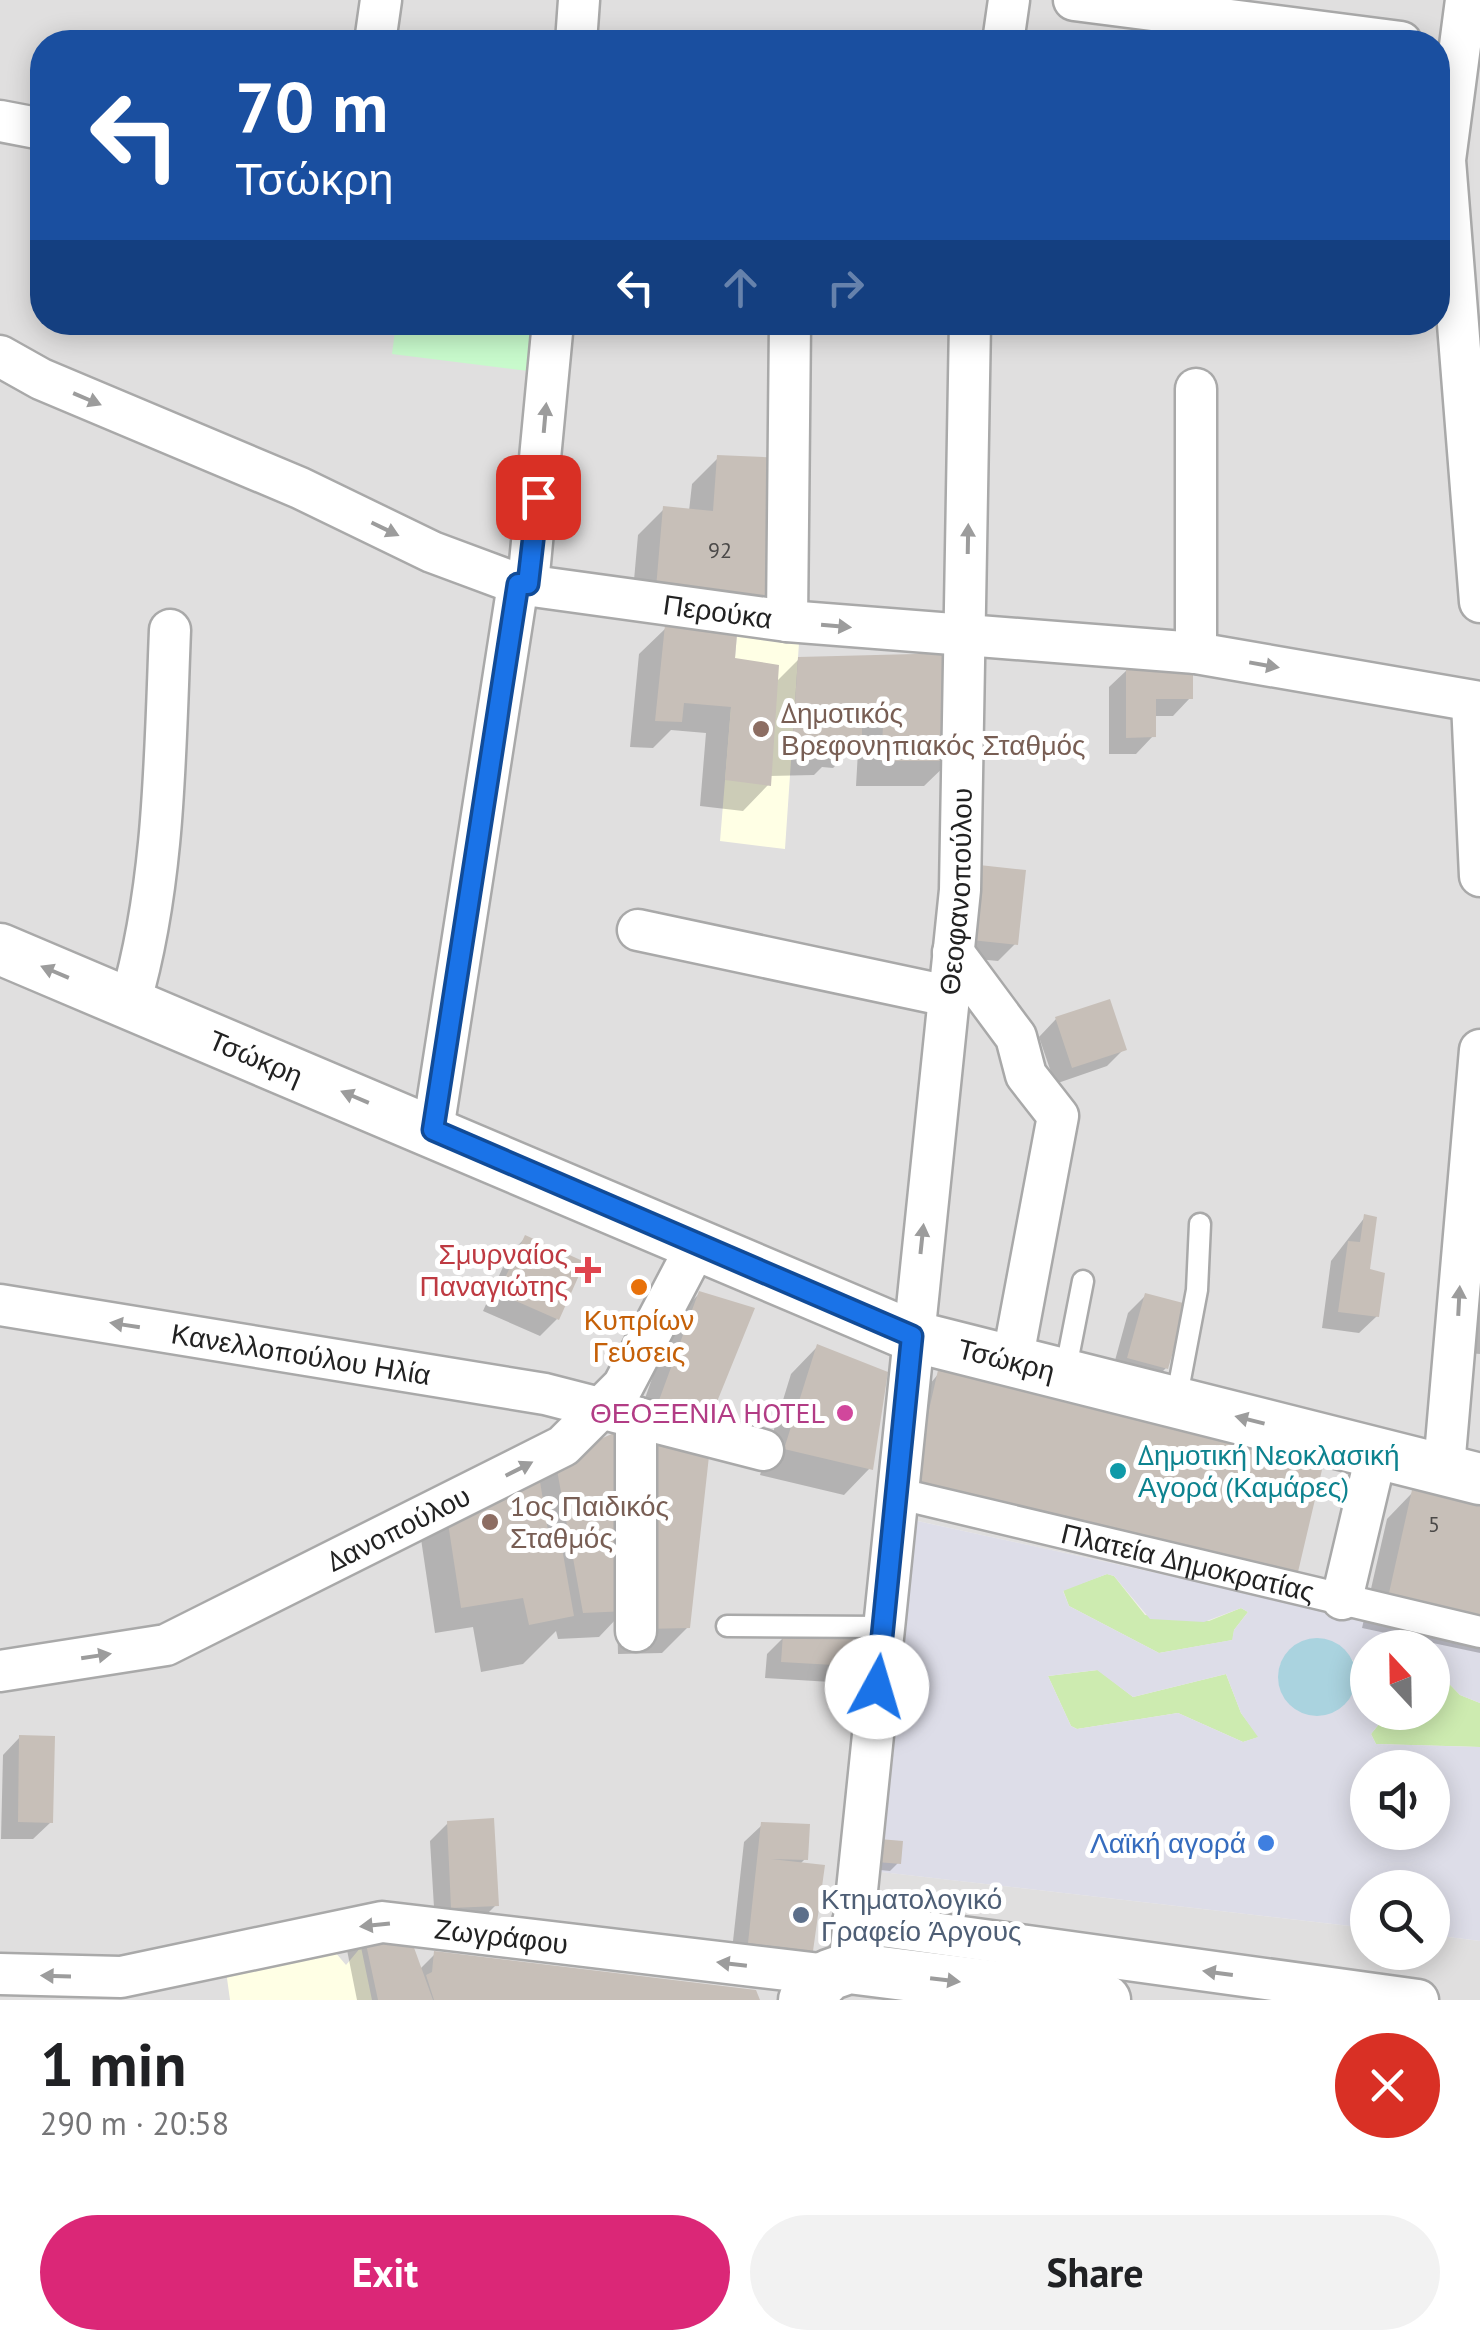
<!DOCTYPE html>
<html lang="en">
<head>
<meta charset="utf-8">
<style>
	body { margin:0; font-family:"PT Sans",sans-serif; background:#f2f2f2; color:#202124; height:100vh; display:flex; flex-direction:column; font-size:38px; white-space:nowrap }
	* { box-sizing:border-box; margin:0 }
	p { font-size:32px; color:#757577 }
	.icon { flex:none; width:55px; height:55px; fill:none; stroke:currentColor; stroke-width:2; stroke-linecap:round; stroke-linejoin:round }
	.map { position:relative; height:2000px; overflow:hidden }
	.panel { display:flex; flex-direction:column; background:#fff; flex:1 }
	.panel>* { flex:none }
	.guide { position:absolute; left:30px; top:30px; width:1420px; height:305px; border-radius:40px; box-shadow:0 5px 25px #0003; background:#1a4fa0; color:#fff; overflow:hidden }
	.needle { width:65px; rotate:338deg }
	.tools { position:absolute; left:1350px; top:1630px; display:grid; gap:20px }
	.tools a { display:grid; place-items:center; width:100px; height:100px; border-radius:50%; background:#fff; box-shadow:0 5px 25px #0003; font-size:50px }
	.pin { position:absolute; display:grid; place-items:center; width:85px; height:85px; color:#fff; margin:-42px; border-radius:20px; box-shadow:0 5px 15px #0006 }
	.me { position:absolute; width:110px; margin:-55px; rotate:6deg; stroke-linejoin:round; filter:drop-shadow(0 0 8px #0008) }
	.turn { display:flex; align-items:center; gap:35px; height:210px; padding:0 40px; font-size:45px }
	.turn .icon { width:130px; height:130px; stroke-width:2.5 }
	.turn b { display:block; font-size:70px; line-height:85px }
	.lanes { display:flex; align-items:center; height:95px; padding:0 40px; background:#0003; justify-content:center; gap:50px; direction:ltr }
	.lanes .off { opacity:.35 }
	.round { display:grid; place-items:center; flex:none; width:105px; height:105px; border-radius:52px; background:#f2f2f2 }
	.headline { display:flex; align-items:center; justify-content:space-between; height:170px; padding:0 40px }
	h1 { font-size:60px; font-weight:700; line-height:75px }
	.cta { display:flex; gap:20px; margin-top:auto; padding:20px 40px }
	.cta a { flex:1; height:115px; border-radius:60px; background:#db2777; color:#fff; font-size:40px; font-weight:700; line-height:115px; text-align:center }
	.cta a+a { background:#f2f2f2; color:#202124 }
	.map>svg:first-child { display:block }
	.residential { fill:#e0dfdf; fill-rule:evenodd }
	.education { fill:#ffffe5 }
	.grass { fill:#cdebb0 }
	.park { fill:#c8facc }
	.plaza { fill:#dddde8; fill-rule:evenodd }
	.water { fill:#aad3df }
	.shadow { fill:#0003 }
	.building { fill:#c7bfb8 }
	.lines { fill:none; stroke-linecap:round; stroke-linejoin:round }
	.service-casing { stroke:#a9a9a9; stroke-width:25 }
	.pedestrian-casing { stroke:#a9a9a9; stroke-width:35 }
	.minor-casing { stroke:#a9a9a9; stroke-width:45 }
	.tertiary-casing { stroke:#a9a9a9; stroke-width:55 }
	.service { stroke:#fff; stroke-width:20 }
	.pedestrian { stroke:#fff; stroke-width:30 }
	.minor { stroke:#fff; stroke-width:40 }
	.tertiary { stroke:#fff; stroke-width:50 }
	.oneway { fill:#9c9c9c }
	.route-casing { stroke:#114b97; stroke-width:25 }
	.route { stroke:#1a73e8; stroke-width:18 }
	.education-dot { fill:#8d6e63; stroke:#fff; stroke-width:4 }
	.health-dot { fill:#e0444e; stroke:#fff; stroke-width:4 }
	.food-dot { fill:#e8710a; stroke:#fff; stroke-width:4 }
	.hotel-dot { fill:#d1479c; stroke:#fff; stroke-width:4 }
	.culture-dot { fill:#0f9aa8; stroke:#fff; stroke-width:4 }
	.shop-dot { fill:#3f7fe0; stroke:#fff; stroke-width:4 }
	.service-dot { fill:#5c6f8a; stroke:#fff; stroke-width:4 }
	.labels { text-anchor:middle; stroke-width:10; stroke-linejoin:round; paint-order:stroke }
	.number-label { font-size:22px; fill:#4b4948 }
	.street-label { font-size:28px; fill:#222; stroke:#fff }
	.education-label { font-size:28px; fill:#785e54; stroke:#fff; text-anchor:start }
	.health-label { font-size:28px; fill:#be3a42; stroke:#fff; text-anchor:end }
	.food-label { font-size:28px; fill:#c56008; stroke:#fff }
	.hotel-label { font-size:28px; fill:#b23c85; stroke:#fff; text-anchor:end }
	.culture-label { font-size:28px; fill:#0d838f; stroke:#fff; text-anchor:start }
	.shop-label { font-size:28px; fill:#366cbe; stroke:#fff; text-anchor:end }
	.service-label { font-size:28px; fill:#4e5e75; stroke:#fff; text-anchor:start }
</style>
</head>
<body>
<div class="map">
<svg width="1480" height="2000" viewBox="0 0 1480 2000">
	<rect width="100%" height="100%" fill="#f2efe9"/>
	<path class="residential" d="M0,0h1480v1643l-567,-123 -40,351 494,57 1,24h64l1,-17 47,6v59h-1480zM42,42h1396v280h-1396z"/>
	<path class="education" d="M737,634l62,9 -14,206 -65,-8z
		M361,1947l11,53h-142l-4,-29 109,-19 11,13z"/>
	<path class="grass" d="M1107,1574l7,2 31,39 64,6 32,-13 7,4 -14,18 -1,10 -74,13 -90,-47 -6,-16z
		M1433,1667l27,28 20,8v44l-104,-3 -5,-10 17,-21 44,-1z
		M1098,1670l35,27 93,-23 15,39 18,24 -16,5 -65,-29 -101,16 -6,-3 -23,-50z"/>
	<path class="park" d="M396,323h138l-6,48 -136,-17z"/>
	<path class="plaza" d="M913,1520l567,123v60l-20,-8 -27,-28 -1,-19 -28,-5 -36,5v64l20,1 -17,21 5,10 104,3v194l-47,-6 -1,-47h-64l-1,40 -495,-57zM1107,1574l7,2 36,43 54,3 37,-14 7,4 -14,18 -2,10 -73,13 -90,-47 -6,-15zM1353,1660l3,26 -76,2v-24zM1097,1670l36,27 93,-23 15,39 17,24 -15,5 -65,-29 -101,16 -6,-3 -23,-50zM1368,1768h64v64h-64z"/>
	<path class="water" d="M1278 1677a39 39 0 1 1 78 0a39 39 0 1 1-78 0Z"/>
	<path class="shadow" d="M718,458l32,171 -119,-15 7,-79 26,-26 25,2 3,-27z
		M666,628l109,55 24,-24 152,101 -27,26h-68l2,-35h-8l-17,17 -11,-1 -8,8 -45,1v8l-26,27 -43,-5 6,-73 -35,-3 -18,18 -23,-1 9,-93z
		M1127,670l63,28 -17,18h-20v20l-17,18h-27v-67z
		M1024,872l-8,71 -18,18 -52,-5z
		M1056,1019l68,30 -17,17 -52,18 -16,-47z
		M1365,1217l2,54 10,45 -18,17 -37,-5 9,-67z
		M525,1238l32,81 -17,17 -57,-25 25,-55z
		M1480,1276v78l-12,-1z
		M700,1293l-18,151 -48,-15 39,-109z
		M1145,1296l21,72 -17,17 -38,-10 17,-62z
		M817,1347l53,121 -26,27 -84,-20 31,-101z
		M939,1373l357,197 -8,9 -383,-86 10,-113 15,4z
		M556,1461l132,166 -26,26 -44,1 -1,-36 -18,19 -41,2 -2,-8 -33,33 -42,8 -8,-45 -38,6 -14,-94z
		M1413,1492l67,15v146l-118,-25 25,-109z
		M784,1637l65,28 -18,17 -66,-4 2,-24z
		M20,1737l31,85 -18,17h-32l2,-84z
		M448,1823l48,82 -17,17 -44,2 -5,-83z
		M762,1825l43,34 -6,6 12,85 -18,17 -62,-8 13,-117z
		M900,1844l-2,19 -8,8 -20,-2z
		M364,1933l55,37 16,-16 322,46h-400l-10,-50z"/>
	<path class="building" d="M717,455l67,3 -6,146 -122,-16 7,-82 50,5z
		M665,625l72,9 -2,24 44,7 -8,121 -46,-6 6,-73 -47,-4 -2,19 -27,-1z
		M954,653l-1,108h-72l2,-35 -21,-1v17l-19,-1v9h-51l6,-93z
		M1126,667h67v32h-37v38l-30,1z
		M970,864l56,6 -8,75 -56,-6z
		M1110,999l17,51 -55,18 -17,-51z
		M1364,1214l13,3 -7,52 15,4 -6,44 -41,-5 10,-71 12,1z
		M525,1235l60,27 -26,58 -61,-27z
		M699,1291l56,17 -45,111 -52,-16z
		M1145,1293l42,11 -19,65 -41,-11z
		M817,1344l71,28 -15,98 -89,-21z
		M938,1370l387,87 -27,115 -386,-87z
		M614,1433l7,5 7,173 -45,2 -28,-154z
		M641,1441l69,6 -20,181 -47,1z
		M537,1463l14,86 11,-1 12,68 -45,9 -6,-27 -62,10 -15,-98z
		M1412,1490l68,15v117l-93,-20z
		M783,1634l70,3 -2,29 -70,-4z
		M19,1735l36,1 -2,87 -35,-1z
		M494,1818l5,88 -48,2 -4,-87z
		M761,1822l49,2 -2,36 -37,-1 54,6 -12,86 -65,-8z
		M879,1839l24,2 -2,23 -24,-2z
		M363,1930l45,1 25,69h-55z
		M434,1951l322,39 4,10h-326l-8,-25 6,-3z"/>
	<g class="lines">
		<defs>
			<path id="service" d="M1065,1373l18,-92
				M1176,1401l21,-111 3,-66
				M727,1626l156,1"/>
			<g id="pedestrian">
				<path id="s1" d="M896,1493l584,139"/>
			</g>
			<g id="minor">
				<path d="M1074,0l327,42"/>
				<path d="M1466,0l-21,160 35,442"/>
				<path d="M375,42l6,-42"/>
				<path d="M576,42l3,-42"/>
				<path d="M1003,42l6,-42"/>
				<path d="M0,121l42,8"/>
				<path id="s2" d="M0,356l41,23 259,109 132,64 86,32 269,37 409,32 284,49"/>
				<path d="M1196,389v264"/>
				<path d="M528,584l25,-262"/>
				<path d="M787,621l3,-299"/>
				<path d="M1472,702l8,174"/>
				<path d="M638,930l310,66"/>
				<path d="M953,952l63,85 10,38 32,41 -46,246"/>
				<path d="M130,1003c35,-120 35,-249 40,-373"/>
				<path d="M433,1130l85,-546"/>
				<path id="s3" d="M0,1305l545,89 218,56"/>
				<path d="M636,1417v214"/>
				<path d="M1444,1467l36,-417"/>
				<path d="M1342,1599l35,-148"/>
				<path id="s4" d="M0,1671l166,-26 397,-199 60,-60 74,-141"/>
				<path d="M853,1922l565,78"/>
				<path id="s5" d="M849,1968l111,-1078 10,-568"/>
				<path id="s6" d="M0,1974l121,3 261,-55 447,53"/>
			</g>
			<g id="tertiary">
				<path id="s7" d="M0,949l912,387 568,143"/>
				<path d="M804,2000l25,-25 20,-7 256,32"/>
			</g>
		</defs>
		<use href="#service" class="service-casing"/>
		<use href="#pedestrian" class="pedestrian-casing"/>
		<use href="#minor" class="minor-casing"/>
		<use href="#tertiary" class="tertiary-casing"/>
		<use href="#service" class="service"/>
		<use href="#pedestrian" class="pedestrian"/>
		<use href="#minor" class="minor"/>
		<use href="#tertiary" class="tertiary"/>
	</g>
	<defs><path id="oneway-solid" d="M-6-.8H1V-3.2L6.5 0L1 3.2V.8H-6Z" transform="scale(2.5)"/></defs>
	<g class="oneway">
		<use href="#oneway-solid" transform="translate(87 399) rotate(23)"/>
		<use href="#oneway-solid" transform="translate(545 418) rotate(-85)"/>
		<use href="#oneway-solid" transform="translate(385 529) rotate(26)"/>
		<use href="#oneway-solid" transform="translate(968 539) rotate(-89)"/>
		<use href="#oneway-solid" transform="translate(836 626) rotate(5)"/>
		<use href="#oneway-solid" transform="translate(1264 665) rotate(10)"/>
		<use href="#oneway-solid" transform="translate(55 972) rotate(-157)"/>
		<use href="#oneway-solid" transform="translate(355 1097) rotate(-157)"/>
		<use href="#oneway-solid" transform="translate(922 1239) rotate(-84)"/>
		<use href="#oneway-solid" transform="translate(1459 1301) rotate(-87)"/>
		<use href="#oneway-solid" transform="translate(125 1325) rotate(-171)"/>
		<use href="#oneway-solid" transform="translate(1250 1420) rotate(-166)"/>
		<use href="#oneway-solid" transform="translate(519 1469) rotate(-27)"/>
		<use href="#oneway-solid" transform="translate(96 1656) rotate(-9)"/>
		<use href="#oneway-solid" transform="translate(375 1925) rotate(174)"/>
		<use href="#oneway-solid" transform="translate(732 1964) rotate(-173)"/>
		<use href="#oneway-solid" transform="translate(1218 1973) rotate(-172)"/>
		<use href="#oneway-solid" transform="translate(56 1976) rotate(-178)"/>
		<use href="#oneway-solid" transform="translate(945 1980) rotate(7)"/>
	</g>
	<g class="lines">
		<defs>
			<path id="route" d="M538,497l-10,87h-10l-85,546 479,206 -35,351"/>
		</defs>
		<use href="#route" class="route-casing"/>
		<use href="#route" class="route"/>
	</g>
	<g class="education-dot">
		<circle cx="761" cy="729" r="10"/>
		<circle cx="490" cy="1522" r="10"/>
	</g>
	<path class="health-dot" d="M583 1255h10v10h10v10h-10v10h-10v-10h-10v-10h10z"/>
	<circle class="food-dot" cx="639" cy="1287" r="10"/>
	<circle class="hotel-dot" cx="845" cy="1413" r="10"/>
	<circle class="culture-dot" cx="1118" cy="1471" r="10"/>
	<circle class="shop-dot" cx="1266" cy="1843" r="10"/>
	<circle class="service-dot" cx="801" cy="1915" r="10"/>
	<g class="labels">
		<g class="number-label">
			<text x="720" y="558">92</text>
			<text x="1434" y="1532">5</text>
		</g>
		<g class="street-label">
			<text dy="10" stroke="none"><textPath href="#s2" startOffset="768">Περούκα</textPath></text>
			<text dy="10" stroke="none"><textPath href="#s5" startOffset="1082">Θεοφανοπούλου</textPath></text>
			<text dy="10" stroke="none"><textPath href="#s7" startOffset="278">Τσώκρη</textPath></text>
			<text dy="10" stroke="none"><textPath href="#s3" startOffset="305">Κανελλοπούλου Ηλία</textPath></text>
			<text dy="10" stroke="none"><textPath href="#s7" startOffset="1088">Τσώκρη</textPath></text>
			<text dy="10" stroke="none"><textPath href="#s4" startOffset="428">Δανοπούλου</textPath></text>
			<text dy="10" stroke="none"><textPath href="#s1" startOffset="300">Πλατεία Δημοκρατίας</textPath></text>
			<text dy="10" stroke="none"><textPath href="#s6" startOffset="508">Ζωγράφου</textPath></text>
		</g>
		<g class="education-label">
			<text x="781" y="723">Δημοτικός<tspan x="781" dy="32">Βρεφονηπιακός Σταθμός</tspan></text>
			<text x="510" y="1516">1ος Παιδικός<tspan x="510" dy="32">Σταθμός</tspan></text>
		</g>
		<g class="health-label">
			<text x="568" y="1264">Σμυρναίος<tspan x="568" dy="32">Παναγιώτης</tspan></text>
		</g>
		<g class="food-label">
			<text x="639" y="1330">Κυπρίων<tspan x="639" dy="32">Γεύσεις</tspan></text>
		</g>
		<g class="hotel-label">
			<text x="825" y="1423">ΘΕΟΞΕΝΙΑ HOTEL</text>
		</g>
		<g class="culture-label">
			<text x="1138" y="1465">Δημοτική Νεοκλασική<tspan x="1138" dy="32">Αγορά (Καμάρες)</tspan></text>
		</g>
		<g class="shop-label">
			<text x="1246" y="1853">Λαϊκή αγορά</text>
		</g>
		<g class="service-label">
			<text x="821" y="1909">Κτηματολογικό<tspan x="821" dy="32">Γραφείο Άργους</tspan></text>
		</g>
	</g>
</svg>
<div class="tools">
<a><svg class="needle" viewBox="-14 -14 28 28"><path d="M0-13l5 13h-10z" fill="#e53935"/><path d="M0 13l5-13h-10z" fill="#757577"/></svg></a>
<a><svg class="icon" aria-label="sound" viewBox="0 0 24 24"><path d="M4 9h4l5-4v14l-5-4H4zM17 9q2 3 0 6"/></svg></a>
<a><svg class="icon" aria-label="search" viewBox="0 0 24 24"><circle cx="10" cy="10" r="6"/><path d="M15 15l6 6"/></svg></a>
</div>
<div class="pin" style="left:538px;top:497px;background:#d93025"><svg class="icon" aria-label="arrive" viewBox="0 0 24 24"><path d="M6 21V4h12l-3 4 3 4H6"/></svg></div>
<svg class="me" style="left:877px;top:1687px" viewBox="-20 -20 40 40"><circle r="19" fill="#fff"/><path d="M0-13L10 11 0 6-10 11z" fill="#1a73e8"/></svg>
<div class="guide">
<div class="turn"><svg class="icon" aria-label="left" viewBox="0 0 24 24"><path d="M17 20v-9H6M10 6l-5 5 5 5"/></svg><div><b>70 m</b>Τσώκρη</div></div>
<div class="lanes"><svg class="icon" aria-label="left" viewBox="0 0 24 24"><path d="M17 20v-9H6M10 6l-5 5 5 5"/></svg><svg class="icon off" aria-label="ahead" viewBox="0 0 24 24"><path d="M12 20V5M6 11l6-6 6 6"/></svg><svg class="icon off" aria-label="right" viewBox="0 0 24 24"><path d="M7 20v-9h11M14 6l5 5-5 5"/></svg></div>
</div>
</div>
<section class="panel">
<div class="headline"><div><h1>1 min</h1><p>290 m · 20:58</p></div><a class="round" style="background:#d93025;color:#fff"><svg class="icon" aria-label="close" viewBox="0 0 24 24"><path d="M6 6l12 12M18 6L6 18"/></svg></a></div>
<div class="cta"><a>Exit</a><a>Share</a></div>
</section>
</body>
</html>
